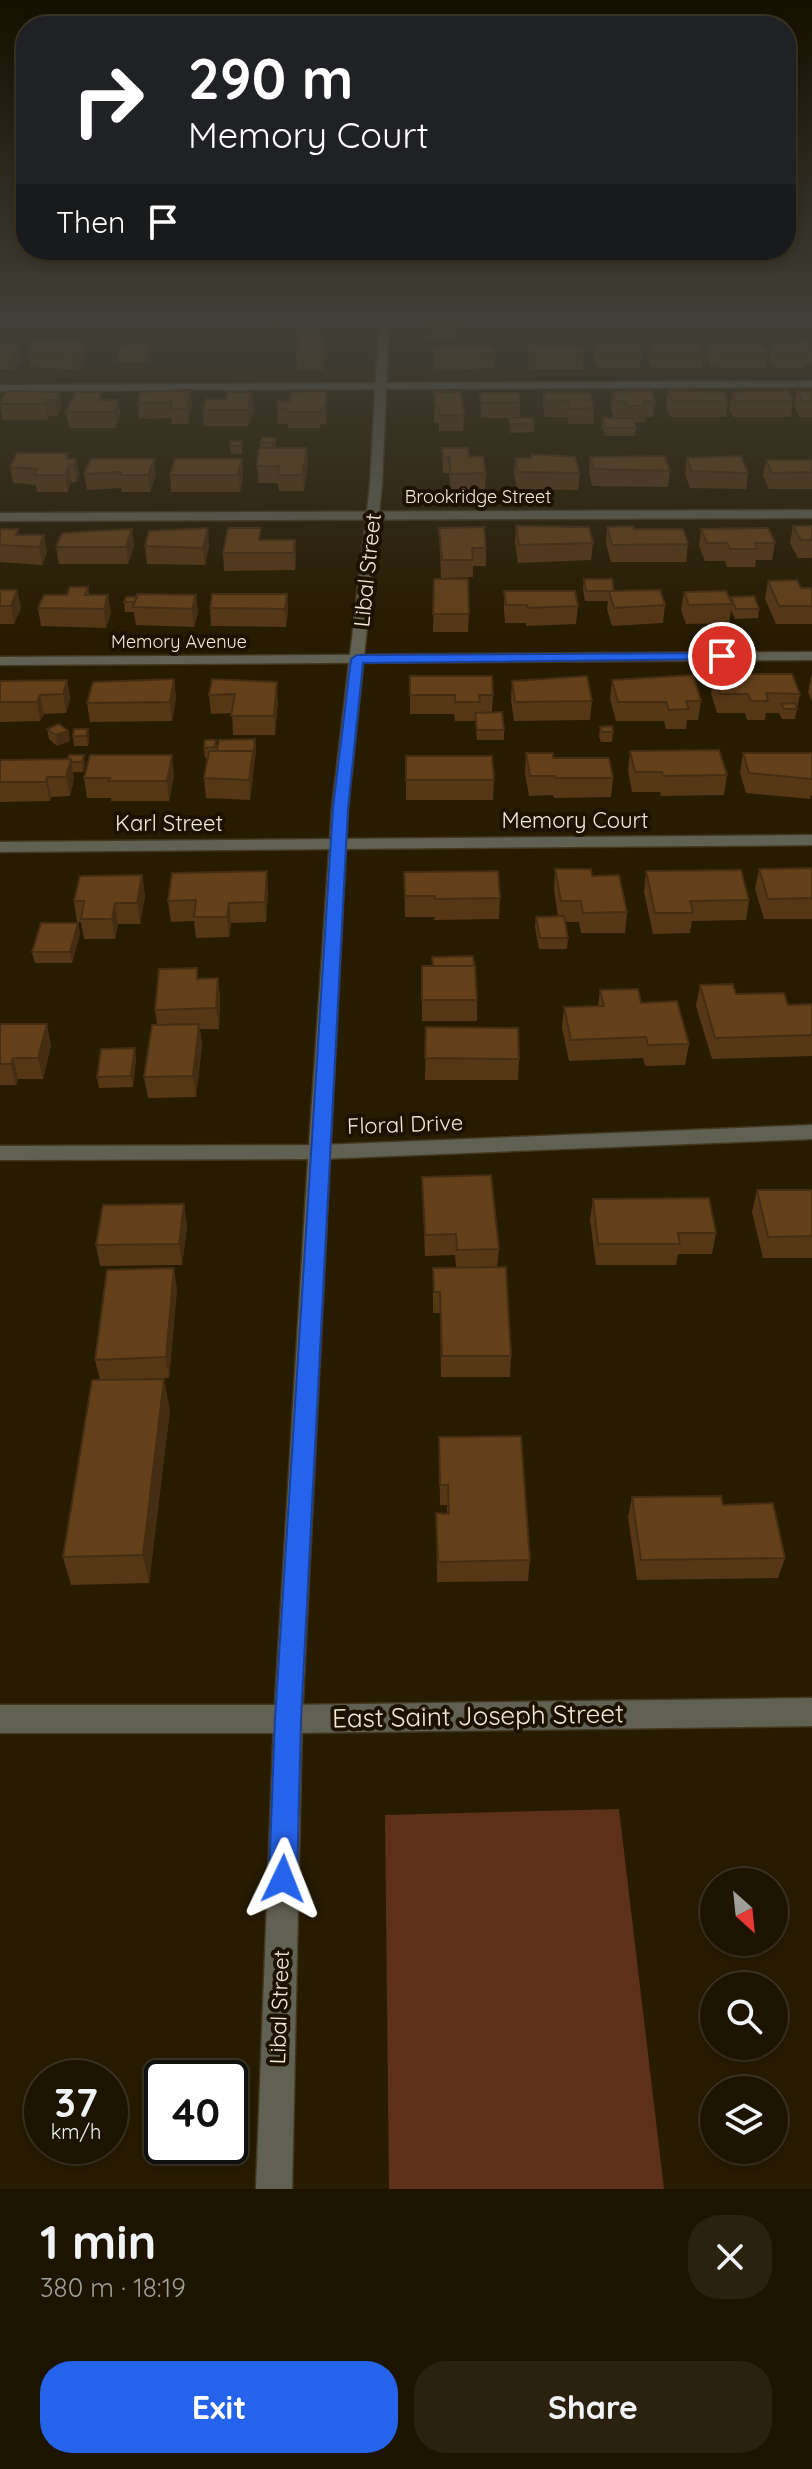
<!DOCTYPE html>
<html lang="en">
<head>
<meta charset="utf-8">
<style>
	body { margin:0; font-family:Quicksand,sans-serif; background:#2a210f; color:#f1f3f6; height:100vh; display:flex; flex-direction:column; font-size:30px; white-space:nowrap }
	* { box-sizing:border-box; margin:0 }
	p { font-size:26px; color:#a09e99 }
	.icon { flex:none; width:44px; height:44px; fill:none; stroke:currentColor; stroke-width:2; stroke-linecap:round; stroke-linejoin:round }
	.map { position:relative; height:2189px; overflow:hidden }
	.sheet { display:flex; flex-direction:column; background:#1d1400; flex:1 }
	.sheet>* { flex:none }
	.hud { position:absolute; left:16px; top:16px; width:780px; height:244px; border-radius:32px; box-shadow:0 4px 12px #0003,0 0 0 2px #3b3322; background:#202124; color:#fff; overflow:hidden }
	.needle { width:52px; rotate:153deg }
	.fabs { position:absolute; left:700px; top:1868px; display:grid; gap:16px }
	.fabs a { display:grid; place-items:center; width:88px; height:88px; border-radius:50%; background:#1d1400; box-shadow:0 4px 12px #0003,0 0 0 2px #3b3322; font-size:40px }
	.speed { position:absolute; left:24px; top:2060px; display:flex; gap:16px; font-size:40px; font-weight:700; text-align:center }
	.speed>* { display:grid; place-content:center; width:104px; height:104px; border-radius:50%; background:#1d1400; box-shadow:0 4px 12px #0003,0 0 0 2px #3b3322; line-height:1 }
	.speed small { font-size:20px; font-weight:400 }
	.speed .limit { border:4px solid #111; border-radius:12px; background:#fff; color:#111 }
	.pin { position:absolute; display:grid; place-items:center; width:68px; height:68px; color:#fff; margin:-34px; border:4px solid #fff; border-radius:50%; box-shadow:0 2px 8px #0007 }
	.me { position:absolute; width:88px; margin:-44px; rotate:2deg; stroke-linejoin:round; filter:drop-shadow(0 0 6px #0008) }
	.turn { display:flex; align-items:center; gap:28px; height:168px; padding:0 40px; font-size:36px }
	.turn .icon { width:104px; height:104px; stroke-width:2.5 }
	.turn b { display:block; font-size:56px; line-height:68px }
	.then { display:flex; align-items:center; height:76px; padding:0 40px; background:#0003; gap:16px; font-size:30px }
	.round { display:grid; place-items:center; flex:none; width:84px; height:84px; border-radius:32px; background:#2a210f }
	.overview { display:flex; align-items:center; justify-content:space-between; height:136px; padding:0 40px }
	h1 { font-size:48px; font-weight:700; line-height:60px }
	.cta { display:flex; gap:16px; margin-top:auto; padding:16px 40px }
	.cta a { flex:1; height:92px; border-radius:32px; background:#2563eb; color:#fff; font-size:32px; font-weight:700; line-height:92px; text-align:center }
	.cta a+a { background:#2a210f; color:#f1f3f6 }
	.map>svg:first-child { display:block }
	.green { fill:#5d3019 }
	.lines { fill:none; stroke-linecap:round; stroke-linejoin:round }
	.minor-casing { stroke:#43381f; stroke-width:3 }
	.tertiary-casing { stroke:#43381f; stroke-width:3 }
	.minor { fill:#616153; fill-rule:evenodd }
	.tertiary { fill:#616153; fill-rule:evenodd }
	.wall { fill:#553716 }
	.shaded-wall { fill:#452d12 }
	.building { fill:#63401a; stroke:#452d12; stroke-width:2 }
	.route { fill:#2563eb; stroke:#184099; stroke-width:2 }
	.labels { text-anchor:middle; stroke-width:8; stroke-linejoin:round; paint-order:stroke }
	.far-street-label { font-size:18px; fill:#f2ebda; stroke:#1d1200 }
	.street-label { font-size:22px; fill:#f2ebda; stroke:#1d1200 }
	.near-street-label { font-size:26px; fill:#f2ebda; stroke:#1d1200 }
</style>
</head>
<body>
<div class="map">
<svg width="812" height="2189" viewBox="0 0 812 2189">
	<rect width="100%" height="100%" fill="#271b00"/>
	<path class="green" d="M619,1809l45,380h-275l-4,-374z"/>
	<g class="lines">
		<defs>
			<path id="minor" d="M812,381v6l-812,4v-6z
				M812,510v8l-812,3v-8z
				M812,652v8l-812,5v-8z
				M812,835v10l-812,7v-10z
				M812,1125v14l-492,20 -320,1v-14l320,-1z
				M812,1698v28l-524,7h-288v-28h288z"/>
			<path id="tertiary" d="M379,322h10l-7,163 -34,323 -19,368 -27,543 -10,470h-36l18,-470 33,-543 25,-368 38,-323z"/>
		</defs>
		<use href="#minor" class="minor-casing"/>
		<use href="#tertiary" class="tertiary-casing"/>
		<use href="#minor" class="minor"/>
		<use href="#tertiary" class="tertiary"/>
	</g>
	<path class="wall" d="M239,322h41l-1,1 -40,1z
		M428,322h31v19h-30z
		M320,332v6h5v15l-1,17h-27l-1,-15z
		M622,341l20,12 -2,15h-43l-4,-10 2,-14 27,-1z
		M812,341v24l-6,-1v4h-31l-5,-10 2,-15z
		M0,343h19l3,15 -7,12 -15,-1z
		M650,344l54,9 -2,15h-51l-3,-9z
		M709,344l59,9 -2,15h-40l-15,-1 -4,-8z
		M149,345l1,8 -3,9h-29l-1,-8z
		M528,345l56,9 -1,15h-54l-1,-9z
		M433,346l62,7v15l-46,2 -15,-1z
		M28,352l59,3 -7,15 -49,-3z
		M668,391l60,10 -2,16h-56l-4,-10z
		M797,391h15v26h-12l-6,-11z
		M59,392l2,16 -4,8h-8l-2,4h-44l-3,-16z
		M101,392l1,8h16l2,15 -4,13h-47l-3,-16z
		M141,392l51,14 -4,18h-16l-1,-6 -32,1 -2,-16z
		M252,392l2,15 -6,19h-44l-1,-16 23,-11z
		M434,392l30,23 -1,16h-24v-8h-5z
		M543,392l51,16 -1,16h-24l-2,-7h-22l-2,-10z
		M612,392l43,9 -2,16h-8v5h-11l2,6 -1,8h-30l-3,-9 1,-9h21v-1h-11l-2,-10z
		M480,393l40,9v16l14,6v8l-24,1 -1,-15h-28z
		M732,393l61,8 -2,16h-58l-4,-9z
		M327,407l-1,17h-5l-1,4h-32v-4h-10l-1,-16z
		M276,438l-1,10 33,16 -4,27h-25l-1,-8h-20l-1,-17 3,-18v-6z
		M242,441v13h-11l-1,-8z
		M442,448l27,9 17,16 -1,17h-35l-1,-17h-6z
		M531,454l49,19 -2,17 -61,-1 -3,-15 1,-16h15z
		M590,457l80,14 -2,16 -76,-1 -3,-13z
		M687,458l61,15 -2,16 -56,-1 -5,-14z
		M69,459h7l3,16 -3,7h-5l-3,10h-31l-1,-7 -23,-2 -3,-16z
		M91,459l65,16 -6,17h-28l-1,-4 -34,2 -3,-16z
		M242,459l1,17 -3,16h-69l-1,-17z
		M766,460h46v29h-43l-6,-13z
		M516,526l77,17 -2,17 -73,3 -3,-20z
		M793,526h19v32h-14l-8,-15z
		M607,527l27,2 54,15 -2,18h-75l-5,-18z
		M439,528l47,20v18h-13v11l-32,1z
		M132,529l2,17 -6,18h-69l-3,-17z
		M701,529l74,14 -3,17h-16l-1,7h-28l-2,-6h-20l-6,-15z
		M19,535h25l3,17 -5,13 -42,-3v-17z
		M261,540h34l1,17 -1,13 -71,1 -1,-18z
		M145,546h64l-4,19 -58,-1z
		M434,579l35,35 -1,18h-35z
		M584,579l30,12 51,14 -2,18 -51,3 -5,-17 1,-8h-23l-2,-12z
		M768,581l33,7h11v36h-36l-11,-25z
		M88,587l1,8 22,18 -5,15 -65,-2 -3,-18 29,-13z
		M0,590h17l4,18 -7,16h-14z
		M504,591l74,15 -2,18 -50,2v-3h-21l-1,-14z
		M684,592l46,9 1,-4 28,12 -1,9 -23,1 -4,-9 -2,13 -43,1 -5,-14z
		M287,594l1,18 -2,15 -75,-1 -1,-18z
		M196,595l2,18 -4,14 -58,-2 -2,-13h-9l-1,-10z
		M812,673v28l-4,-9z
		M714,674l86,20 -5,25h-13l-3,-6h-13l-1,7h-18l-2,-7h-28l-6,-20z
		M410,676l83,19 -1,17 12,18v10h-27l-2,-19h-20l-1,-7h-44z
		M174,679l2,19 -4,23 -82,1 -3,-19z
		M212,679l66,22 -3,34h-42l-1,-22 -21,1 -2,-19z
		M67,680l3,19 -4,14 -22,1 -4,7 -40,1v-41z
		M612,680l89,21 -3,19h-11l-1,9h-20l-2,-8h-48l-6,-22z
		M512,681l80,20 -2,19 -76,1 -3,-21z
		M600,727l13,5 -1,10h-11l-2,-5z
		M47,729l21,2 2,10 -13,5 -8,-7z
		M88,729l1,10 -1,7h-14l-1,-10z
		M255,739l1,10 -6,51 -44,-2 -2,-20 4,-20h-3l-1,-10 12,-8 1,11z
		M630,751l97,24 -3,20 -63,1 -1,-4h-28l-4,-21z
		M526,753l27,5 60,20 -2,19 -57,1 -1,-3 -24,1 -4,-23z
		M743,753h69v43h-2v3l-64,-6 -6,-20z
		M69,755l16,10 -2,7h-10l1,7 -4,17 -19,1 -1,4 -50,1v-42l68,-1z
		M406,756l88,24 -1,20h-87z
		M174,775l-5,26h-58v-3h-24l-3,-20z
		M812,868v51h-48l-9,-30 4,-20z
		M555,869l37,7 35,36 -2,21h-44l-2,-11h-14l3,16 -1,11h-28l-4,-22 1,-10 22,-1 -4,-26z
		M646,871l103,29 -3,20 -54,1 -2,12 -37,1 -9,-42z
		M404,872l96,26 -1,21 -65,1 1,-3h-30z
		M142,875l3,21 -5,28h-22l-3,15h-31l-3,-17h-4l-3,-21z
		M268,892l-2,30 -35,1 -2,14 -33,1 -2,-17 -23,1 -3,-21z
		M78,923l2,11 -8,29h-37l-3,-11z
		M432,957l45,43v21h-55v-55h10z
		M218,978l2,21 -1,30h-19l2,16 -6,52 -48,1 -4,-21 13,-52 -2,-15 44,-31z
		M700,985l36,9 52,11 24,-1v52l-100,3 -16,-53z
		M600,990l89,54 -4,21 -40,1 -2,-8 -74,3 -7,-33 2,-21 34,-1z
		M0,1024l51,21 -8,34h-25l-2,6h-16z
		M426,1027l93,32 -1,21h-93z
		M135,1048l1,11 -3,28 -34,1 -2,-11z
		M422,1177l77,72 -2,18 14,89 -1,21h-69l-1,-64h-7v-45h23l-1,-13 -30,1z
		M757,1190h55v68h-49l-11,-46z
		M593,1199l123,34 -4,21h-34l-2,11h-80l-6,-45z
		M184,1204l3,22 -5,39 -82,1 -4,-21z
		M177,1289l-8,89 -41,2 42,29 -21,174 -78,2 -8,-28 37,-177 -5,-20z
		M439,1437l91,123 -2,21 -91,1 -1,-69 11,1v-9h-7z
		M632,1497l91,8 62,53 -7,20 -141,2 -9,-63z"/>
	<path class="shaded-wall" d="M325,338v15l-1,17 -1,-15z
		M85,340l2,15 -7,15 -2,-15z
		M19,343l3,15 -7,12 -3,-15z
		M149,345l1,8 -3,9 -1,-8z
		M191,390l1,16 -4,18 -2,-15z
		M327,391v16l-1,17 -1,-16z
		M59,392l2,16 -4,8 -2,-16z
		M252,392l2,15 -6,19 -1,-16z
		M46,400l3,16 -2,4 -2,-16z
		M118,400l2,15 -4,13 -2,-16z
		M276,438v9l-4,4v-8z
		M307,448l1,16 -4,27 -1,-16z
		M68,453l3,29 -3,10 -3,-17 1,-16z
		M76,459l3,16 -3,7 -2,-17z
		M154,459l2,16 -6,17 -2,-17z
		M242,459l1,17 -3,16 -2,-17z
		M208,528l1,18 -4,19 -2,-17z
		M132,529l2,17 -6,18 -2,-17z
		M44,535l3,17 -5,13 -3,-18z
		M295,540l1,17 -1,13 -1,-17z
		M17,590l4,18 -7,16 -3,-18z
		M287,594l1,18 -2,15 -1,-18z
		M108,595l3,18 -5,15 -2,-19z
		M196,595l2,18 -4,14 -2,-18z
		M174,679l2,19 -4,23 -2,-19z
		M67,680l3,19 -4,14 -3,-19z
		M277,682l1,19 -3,34 -1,-19z
		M40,695l4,19 -4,7 -3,-19z
		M88,729l1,10 -1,7 -2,-10z
		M68,731l2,10 -13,5 -1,-11z
		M255,739l1,10 -2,17 -1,-10z
		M253,751l1,19 -4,30 -1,-20z
		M84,755l1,10 -2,7 -1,-10z
		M172,755l2,20 -5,26 -2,-20z
		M71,759l3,20 -4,17 -4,-19z
		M47,777l4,20 -1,4 -4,-19z
		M267,871l1,21 -2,30 -1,-20z
		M142,875l3,21 -5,28 -3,-21z
		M115,903l3,21 -3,15 -3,-20z
		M229,903l2,20 -2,14 -2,-20z
		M78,923l2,11 -8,29 -2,-11z
		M218,978l2,21 -1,30 -3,-21z
		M47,1024l4,21 -8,34 -5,-21z
		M199,1024l3,21 -6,52 -3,-21z
		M135,1048l1,11 -3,28 -2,-11z
		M13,1058l5,21 -2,6 -5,-21z
		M184,1204l3,22 -5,39 -3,-21z
		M174,1268l3,21 -8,89 -3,-21z
		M164,1379l6,30 -21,174 -6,-28z"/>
	<path class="building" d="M429,322h30l1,5h-31z
		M299,332h21l-1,6h6l-2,17h-27z
		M35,340h50l-7,15 -50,-3z
		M622,341h12l1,2h-12z
		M812,341v9l-6,-1 2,4h-30l-6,-10z
		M0,343h19l-7,12 -12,-1z
		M638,343l4,10h-44l-3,-9z
		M650,344h50l4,9h-51z
		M709,344h54l5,9h-40l-15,-1z
		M121,345h28l-3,9h-29z
		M528,345l54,1 2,8h-54z
		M433,346h61l1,7 -46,2 -15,-1z
		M191,390l-5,19h-16l2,-9 -4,3h-31l4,-11z
		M7,391l52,1 -4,8h-9l-1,4h-45z
		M327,391l-2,17h-5v4h-33l1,-3 -11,-1 1,-7 11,1 1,-10z
		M652,391l3,10h-11l2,5h-19l-2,-4 -10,-1 -3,-9z
		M668,391l56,1 4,9h-56z
		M745,391h43l5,10h-58l-3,-8z
		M797,391h15v10h-10z
		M75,392h26l-3,8h20l-4,12h-48z
		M227,392h25l-5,18h-44l3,-11h20z
		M434,392h27l3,23h-25v-8h-4z
		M543,392l47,1 4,15 -24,1 -2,-8 -22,1z
		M480,393h39l1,9 -39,1z
		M509,418h23l2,6h-24z
		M603,418h30l3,10h-31z
		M263,437l13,1 -4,5 -12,-1z
		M231,441h11v5h-12z
		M259,448h48l-4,27h-25l1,-9h-22z
		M442,448h26l1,9 14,-1 3,17 -35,1 -2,-17h-6z
		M17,453h51l-2,6h10l-2,6h-5l-4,10h-31l3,-6 -27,-2z
		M531,454l44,3 5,16 -62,-1 -3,-14h16z
		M665,456l5,15 -76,-2 -4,-12z
		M741,456l7,17 -56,-2 -5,-13z
		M91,459h63l-6,16h-28l1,-3 -37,2z
		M175,459h67l-4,16h-68z
		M766,460h46v12l-40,1z
		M516,526l73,1 4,16 -74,2z
		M633,526l1,3h49l5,15 -76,1 -5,-18z
		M793,526h19v14h-11z
		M484,527l2,21h-14l1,12h-31l-3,-32z
		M208,528l-5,20 -58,-2 4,-15z
		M228,528h33l-2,12h36l-1,13h-71z
		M768,528l7,15h-20l2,6h-27l-3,-6h-20l-6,-14z
		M0,529h18l-2,6h28l-5,12 -39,-2z
		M132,529l-6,18h-70l6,-14z
		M434,579h34l1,35h-36z
		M584,579h28l2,12h-28z
		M797,580l4,8h11v18h-33l-11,-25z
		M70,587h18l-3,8h23l-4,14 -66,-1 6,-13h23z
		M0,590h17l-6,16h-11z
		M660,590l5,15 -51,3 -5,-17z
		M504,591h71l3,15 -51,2v-3h-21z
		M726,591l6,13 -43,1 -5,-13z
		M137,594l59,1 -4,14 -59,-2z
		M212,594h75l-2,15 -75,-1z
		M754,596l5,13h-23l-5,-12z
		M126,597h11l-2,5h-11z
		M714,674h78l8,20 -34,-1 2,8h-17l-3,-7h-28z
		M693,675l8,26h-15l3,8 -20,1 -3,-8h-48l-6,-22z
		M410,676h82l1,19h-14l1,7h-25v-7h-45z
		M587,676l5,25 -77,1 -3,-21z
		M174,679l-4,23 -83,1 6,-21z
		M212,679l65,3 -3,34h-43l4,-22 -26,1z
		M67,680l-4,14 -23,1 -3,7h-37v-21z
		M795,703l2,6h-13l-3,-5z
		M502,712l2,18h-27l-2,-17z
		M59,724l9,7 -12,4 -9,-6z
		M612,726l1,6h-11l-2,-5z
		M74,729h14l-2,7h-13z
		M255,739l-2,17v-5h-36l2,-11z
		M205,740h11l-1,7 -11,1z
		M719,750l8,25 -64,1 -1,-4h-27l-5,-21z
		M209,751h44l-4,29 -45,-2z
		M526,753h27v5h56l4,20h-58v-2h-25z
		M743,753h69v26l-63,-6z
		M69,755h15l-2,7h-11v-3h-3z
		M90,755h82l-5,26h-59l2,-3h-26z
		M406,756h86l2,24h-88z
		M71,759l-5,18h-19l-1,5h-46v-22z
		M812,868v30l-44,1 -9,-30z
		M555,869h36l1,7 27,-1 8,37 -44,1 -2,-12h-20z
		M741,870l8,30 -59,1 3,12h-38l-9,-42z
		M267,871l-2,31 -36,1 -2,14h-33l2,-17 -28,1 4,-28z
		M498,871l2,27 -65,1v-3h-30l-1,-24z
		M142,875l-5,28h-22l-3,16h-31l3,-18h-10l6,-25z
		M564,916l4,22h-28l-4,-21z
		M41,923h37l-8,29h-38z
		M473,956l1,10h-41l-1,-9z
		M422,966h53l2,34h-55z
		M197,968v11l21,-1 -2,30 -61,2 4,-41z
		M733,984l3,10 48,-1 4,12 24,-1v31l-97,3 -15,-53z
		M638,989l3,14 36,-2 12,43 -41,1 -2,-8 -75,3 -7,-33 40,-1 -4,-16z
		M0,1024h47l-9,34h-25l-2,6h-11z
		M199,1024l-6,52 -49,1 8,-52z
		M426,1027l92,1 1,31 -94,-1z
		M135,1048l-4,28 -34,1 4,-28z
		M491,1175l8,74 -42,1 -1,-16 -31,1 -3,-58z
		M757,1190h55v46l-44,1z
		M709,1198l7,35h-38l2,11h-82l-5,-45z
		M184,1204l-5,40 -83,1 7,-40z
		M506,1267l5,89h-69l-2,-64h-6l-1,-24z
		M174,1268l-8,89 -71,3 12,-90z
		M164,1379l-21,176 -80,2 29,-177z
		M521,1436l9,124 -92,2 -2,-49 13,1 -1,-29h-8l-1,-48z
		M721,1496l2,9 50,-2 12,55 -144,2 -9,-63z"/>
	<linearGradient id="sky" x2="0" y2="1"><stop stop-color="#150f00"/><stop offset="0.51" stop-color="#413f37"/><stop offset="1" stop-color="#413f37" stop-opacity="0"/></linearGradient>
	<rect width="812" height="628" fill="url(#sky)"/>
	<path class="route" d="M722,653l4,1v5l-363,4 -15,145 -47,911 -4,160 -4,10 -10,4 -10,-4 -4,-10 6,-160 58,-911 18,-149 6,-4z"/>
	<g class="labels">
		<g class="far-street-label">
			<text x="478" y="503">Brookridge Street</text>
			<text x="179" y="648">Memory Avenue</text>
		</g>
		<g class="street-label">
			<text transform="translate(367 570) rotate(-84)" y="8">Libal Street</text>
			<text x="575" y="828">Memory Court</text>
			<text x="169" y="831">Karl Street</text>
			<text transform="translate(405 1124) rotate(-2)" y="8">Floral Drive</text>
			<text transform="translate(279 2007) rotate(-88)" y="8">Libal Street</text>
		</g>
		<g class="near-street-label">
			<text transform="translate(478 1716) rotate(-1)" y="9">East Saint Joseph Street</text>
		</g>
	</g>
</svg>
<div class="fabs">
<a><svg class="needle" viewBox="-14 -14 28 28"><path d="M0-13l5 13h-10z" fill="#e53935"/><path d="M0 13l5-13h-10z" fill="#a09e99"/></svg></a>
<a><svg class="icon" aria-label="search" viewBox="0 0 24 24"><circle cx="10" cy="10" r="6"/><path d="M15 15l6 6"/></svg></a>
<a><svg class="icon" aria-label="layers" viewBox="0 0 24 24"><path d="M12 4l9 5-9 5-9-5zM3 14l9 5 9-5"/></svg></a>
</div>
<div class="speed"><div>37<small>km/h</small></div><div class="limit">40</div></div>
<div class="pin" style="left:722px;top:656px;background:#d93025"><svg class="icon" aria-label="arrive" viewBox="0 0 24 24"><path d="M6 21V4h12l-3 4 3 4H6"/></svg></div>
<svg class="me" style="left:283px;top:1879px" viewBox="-20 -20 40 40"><path d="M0-17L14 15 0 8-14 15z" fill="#2563eb" stroke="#fff" stroke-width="4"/></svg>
<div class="hud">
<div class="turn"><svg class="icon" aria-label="right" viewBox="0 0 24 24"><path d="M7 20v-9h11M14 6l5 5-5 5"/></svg><div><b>290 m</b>Memory Court</div></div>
<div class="then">Then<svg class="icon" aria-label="arrive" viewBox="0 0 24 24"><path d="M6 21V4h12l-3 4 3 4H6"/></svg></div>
</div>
</div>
<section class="sheet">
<div class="overview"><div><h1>1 min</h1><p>380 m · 18:19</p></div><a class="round"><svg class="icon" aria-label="close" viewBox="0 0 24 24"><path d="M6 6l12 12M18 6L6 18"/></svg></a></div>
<div class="cta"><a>Exit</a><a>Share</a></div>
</section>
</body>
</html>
